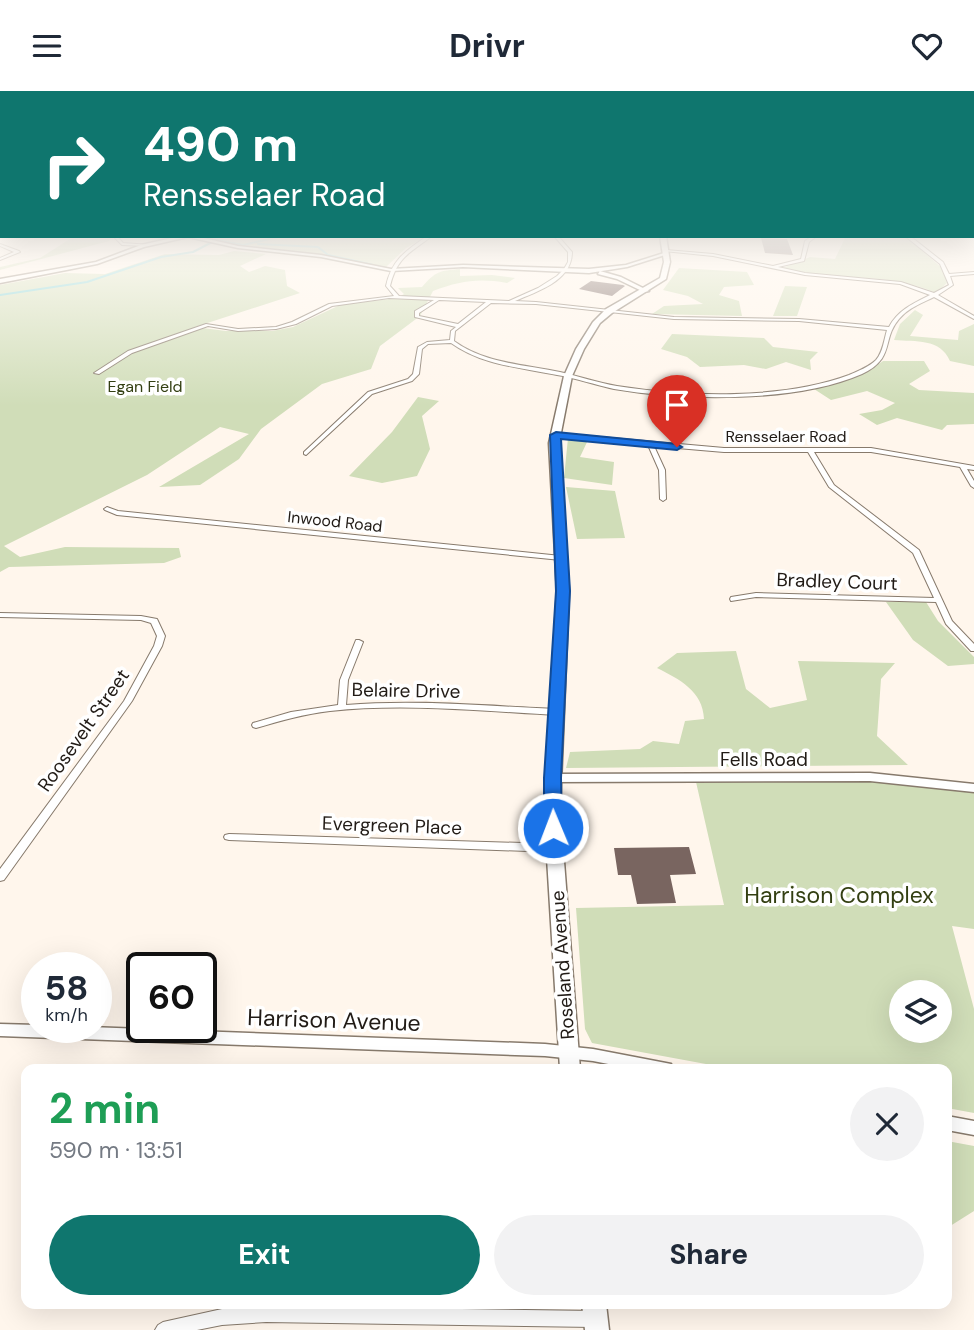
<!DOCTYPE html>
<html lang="en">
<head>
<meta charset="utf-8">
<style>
	body { margin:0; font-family:"DM Sans",sans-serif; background:#f2f2f3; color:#1f2937; height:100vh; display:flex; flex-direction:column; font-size:26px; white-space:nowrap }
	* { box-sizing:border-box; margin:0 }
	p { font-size:23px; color:#747a83 }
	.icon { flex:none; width:38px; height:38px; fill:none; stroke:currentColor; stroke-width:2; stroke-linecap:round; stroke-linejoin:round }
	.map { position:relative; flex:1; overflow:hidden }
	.sheet { position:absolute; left:21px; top:973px; width:931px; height:245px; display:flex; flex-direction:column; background:#fff; border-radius:14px; box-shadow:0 7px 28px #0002 }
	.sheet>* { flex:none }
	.top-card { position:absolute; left:0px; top:0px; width:975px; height:147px; box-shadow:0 7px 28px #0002; background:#0f766e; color:#fff; overflow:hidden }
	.controls { position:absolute; left:889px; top:889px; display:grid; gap:14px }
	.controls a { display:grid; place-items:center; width:63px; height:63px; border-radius:50%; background:#fff; box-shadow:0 7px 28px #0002; font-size:35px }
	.speed { position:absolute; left:21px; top:861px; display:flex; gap:14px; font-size:35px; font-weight:700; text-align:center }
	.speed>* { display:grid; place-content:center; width:91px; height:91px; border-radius:50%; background:#fff; box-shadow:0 7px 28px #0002; line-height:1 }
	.speed small { font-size:18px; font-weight:400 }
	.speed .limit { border:4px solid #111; border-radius:10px; background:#fff; color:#111 }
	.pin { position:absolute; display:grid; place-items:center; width:60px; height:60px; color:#fff; margin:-72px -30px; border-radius:50% 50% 50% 0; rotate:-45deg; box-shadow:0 0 7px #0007 }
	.pin .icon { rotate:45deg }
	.me { position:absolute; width:77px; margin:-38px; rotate:359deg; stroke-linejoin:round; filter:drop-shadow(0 0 5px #0008) }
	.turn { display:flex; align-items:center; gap:24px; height:147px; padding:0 28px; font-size:32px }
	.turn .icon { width:91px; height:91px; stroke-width:2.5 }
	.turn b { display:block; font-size:49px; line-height:60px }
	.round { display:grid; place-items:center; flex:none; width:74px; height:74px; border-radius:37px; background:#f2f2f3 }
	.summary { display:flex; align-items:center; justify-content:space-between; height:119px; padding:0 28px }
	h1 { font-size:42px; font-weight:700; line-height:52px; color:#1e9e55 }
	.primary-button { display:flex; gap:14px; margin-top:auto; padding:14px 28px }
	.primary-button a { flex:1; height:80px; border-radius:42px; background:#0f766e; color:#fff; font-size:28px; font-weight:700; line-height:80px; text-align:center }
	.primary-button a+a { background:#f2f2f3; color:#1f2937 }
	header { display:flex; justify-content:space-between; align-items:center; height:91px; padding:0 28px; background:#fff; font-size:32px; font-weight:700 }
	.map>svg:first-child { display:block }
	.green { fill:#d0ddb8; fill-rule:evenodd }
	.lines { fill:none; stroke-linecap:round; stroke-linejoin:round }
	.stream { stroke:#7ad1d7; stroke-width:2 }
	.building { fill:#796560 }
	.minor-casing { stroke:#877a6c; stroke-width:2 }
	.tertiary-casing { stroke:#877a6c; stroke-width:3 }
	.primary-casing { stroke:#877a6c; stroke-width:3 }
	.minor { fill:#fff; fill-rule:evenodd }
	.tertiary { fill:#fff; fill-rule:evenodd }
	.primary { fill:#fff; fill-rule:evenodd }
	.route { fill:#1a73e8; stroke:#114b97; stroke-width:2 }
	.labels { text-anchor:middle; stroke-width:7; stroke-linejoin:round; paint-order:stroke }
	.far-park-label { font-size:16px; fill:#333f12; stroke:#fff }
	.far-street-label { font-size:16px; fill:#211b16; stroke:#fff }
	.street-label { font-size:19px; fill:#211b16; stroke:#fff }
	.near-park-label { font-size:23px; fill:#333f12; stroke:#fff }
	.near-street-label { font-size:23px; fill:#211b16; stroke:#fff }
</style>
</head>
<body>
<header><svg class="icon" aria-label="menu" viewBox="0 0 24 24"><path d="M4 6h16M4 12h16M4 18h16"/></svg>Drivr<svg class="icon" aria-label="heart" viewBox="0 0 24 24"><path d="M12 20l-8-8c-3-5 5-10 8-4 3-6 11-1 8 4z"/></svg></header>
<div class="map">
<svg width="974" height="1239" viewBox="0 0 974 1239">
	<rect width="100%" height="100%" fill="#fff6ec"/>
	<path class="green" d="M113,145l-4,5 -109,29v-3l40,-9 33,-21z
		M193,145h234l-21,12 -20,19 -75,-14 -67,-6z
		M846,145l60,1 36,31 5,15 -11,10c-49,-22 -102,-11 -153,-25l27,-11 25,2z
		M234,160l32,3 -26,12 9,6 16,-6 20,4 2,16 13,7 -105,34 31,4h46l21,-4 47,-22 58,-7 6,-4 -6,-6 24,-1c14,-16 17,-16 38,-18v7l32,-1 23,3 -8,5c-29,-5 -47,-2 -74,8l-13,25 -40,30 -9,23 -49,15 -61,45 -22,30 -39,26 -41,2 90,-53 -29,-7 -73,48 -143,71 16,11 45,-10 114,1 2,9 -17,6 -155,4 -9,5v-287l65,-12 40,1 60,-20 54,1z
		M679,177l68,4 7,13 -30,2 -5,8 20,6 3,15 -90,-2 12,-8 39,-2 -15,-8 -25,-6z
		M785,195l22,1 -10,29h-24z
		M915,219l8,5 -13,21 48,4 1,-9 15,-7v42l-24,-5c-10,-23 -34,-19 -56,-21l6,-16z
		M672,243l92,4 9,9 45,5 -8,8 1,10 -25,-8 -20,7 -22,-4 -44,2 -13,-10 -26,-8z
		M883,270h41l6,10 -21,13 10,6 55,3v31l-27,1 -5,5 -45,-12 -20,7 -18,-11 23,-4 13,-7 -28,-12 -36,9 -17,-11 55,-18z
		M418,306l21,4 -17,15 8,33 -13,27 -35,7 -33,-7 43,-44z
		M568,347l20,2 -8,17 34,5 -2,23 -48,-7z
		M566,396l49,4 10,47 -48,1z
		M886,511h40l12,19 36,36v7l-26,2 -35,-26z
		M736,560l10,38 24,19 37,-8 -9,-39 97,2 -14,16 -4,57 31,29 -342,3 4,-16 70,-3 13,-8 26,3 6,-23 19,-2c-1,-28 -25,-40 -47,-51l20,-15z
		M872,689l102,12v137l-22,-3 22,83v104l-27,-5v-39h-214l-141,-26 -7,-14 -9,-121 148,-3 -28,-123zM901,901h39v39h-39z
		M947,1050l27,5v65l-27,17z"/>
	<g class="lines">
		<path class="stream" d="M258,153l60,3 10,8 45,10
			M0,204l87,-13 74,-25 32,-5 23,-12 27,5 40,-9"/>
	</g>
	<path class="building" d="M761,147l26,1 6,16 -28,-2z
		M591,190l32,4 2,1 -13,10 -33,-7z
		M689,756l7,27 -26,1 6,28 -39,1 -6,-29h-13l-4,-27z"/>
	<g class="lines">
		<defs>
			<path id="minor" d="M113,145h4l6,7 27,2 -2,1 -26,-1z
				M427,145h5c-22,17 -35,21 -42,50l9,10 110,5 29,-13 19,-12 7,-7 4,-7v-10l-14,-16h4l14,16c0,29 -34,39 -57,49l21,1 138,15 125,2 90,8c9,-17 25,-24 41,-32l-30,-11 -95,-9 -92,-19 -49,-5 2,-1 47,4 60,12 28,-7 4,-18 7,-5h5l-8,6 -5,19 -26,6 27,6 96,9 33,11 15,-8 -9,-21 -35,-28h5l33,26 6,12 25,-2v2l-24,2 3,9 -15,10 36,21v3l-40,-22c-12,6 -26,11 -35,22 -18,21 -3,39 -37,55 -66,29 -178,27 -248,15 -19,-4 -38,-11 -57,-14 -37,-8 -74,-9 -106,-32l-23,1 -6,5 -3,25 -7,7 -40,13 -66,61 -2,-1v-2l64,-60 40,-13 5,-5 5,-27 9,-5 23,-2 1,-9 5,-4 -41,-10v-6l19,-11 -45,-2 -57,8 -36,18 -20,5 -38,2 -30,-5 -76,27 -33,21 -5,-1 34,-22 78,-27 32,5 38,-2 16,-5 37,-18 65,-8 -8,-10c6,-27 20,-35 41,-50zM439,209l47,2 -28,22 -39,-8v-3zM491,212l45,1 138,15 125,2 88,9c-3,10 -4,22 -11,30 -7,7 -18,11 -27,15 -68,25 -162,22 -232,11 -19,-3 -38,-10 -57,-14 -37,-8 -74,-8 -106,-31l1,-10z
				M0,153l19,7 1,1 -20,8v-2l14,-6 -14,-6z
				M556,342l168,15h147l103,18v4l-7,-1 7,12v7l-3,-2 -11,-19 -89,-15h-57l20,33 85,65 33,71 22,23v7h-3l-25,-27 -10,-22 -180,-5 -25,4 -1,-2 1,-2 25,-4 178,5 -21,-45 -84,-66 -21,-35h-84l-70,-6 11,24 1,29 -3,2 -3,-2 -1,-29 -11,-25 -94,-9 -1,-1z
				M107,416l11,4 443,45 4,2 -4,2 -444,-45 -12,-5 -1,-1z
				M0,522l141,3 16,3 8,17 -3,10 -30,55 -128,179 -4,1v-12l124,-168 30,-55 3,-10 -6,-13 -10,-3 -141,-3z
				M356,549h3l4,2 -15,38 -2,25c70,-6 140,1 210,4l4,3 -4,3c-75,-4 -151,-12 -226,-4 -26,3 -50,10 -74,17l-3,-1 -1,-2 1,-2 38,-11 47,-7 2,-25z
				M229,743l325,10 4,1 1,3 -1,3 -4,1 -325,-12 -4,-1 -1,-2 1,-2z
				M266,1215l328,5 5,3 3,5 -3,5 -5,3 -328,-5 -44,3 -25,5h-42l3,-5 5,-3 59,-13z"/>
			<path id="tertiary" d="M181,145h14l43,10 83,9 70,14 72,-4 126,4 37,-4 38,-12 4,1 -41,13 -38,6 -126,-6 -72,4 -70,-14 -83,-9 -50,-11 -44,10 -47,17 -97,19v-4l96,-17 45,-17z
				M600,180l21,6 28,14 -5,1 -27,-13 -19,-5z
				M870,682l104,11v8l-104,-11 -317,1 -6,-4 6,-4z
				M0,933l37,1v2h53l455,17 48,5 73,14 5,1 2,5h-39l-41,-8 -48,-5 -545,-20z
				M947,1025l27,5v14l-27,-5z"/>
			<path id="primary" d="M660,145h6l4,26 -4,17 -54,34 -12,10 -16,26 -12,27 -13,67 10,148 -9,218 20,260h-20l-16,-260 13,-218 -8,-148 15,-67 12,-27 17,-27 13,-13 54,-31 4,-16z
				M582,1213h24l3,26h-24z"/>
		</defs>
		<use href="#minor" class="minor-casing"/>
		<use href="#tertiary" class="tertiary-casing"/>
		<use href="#primary" class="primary-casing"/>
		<use href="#minor" class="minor"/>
		<use href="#tertiary" class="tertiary"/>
		<use href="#primary" class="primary"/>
	</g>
	<linearGradient id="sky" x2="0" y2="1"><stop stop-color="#7cc0e1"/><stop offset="0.45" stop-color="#fffbf6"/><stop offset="1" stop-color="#fffbf6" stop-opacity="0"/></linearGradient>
	<rect width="974" height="315" fill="url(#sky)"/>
	<path class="route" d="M556,341l121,12 5,3 -5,3 -116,-11 9,152 -9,187 1,50 -3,5h-12l-3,-5v-50l12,-187 -6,-156z"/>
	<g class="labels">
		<g class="far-park-label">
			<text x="145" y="301">Egan Field</text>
		</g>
		<g class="far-street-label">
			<text x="786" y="351">Rensselaer Road</text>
			<text transform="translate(335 430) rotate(6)" y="6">Inwood Road</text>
		</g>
		<g class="street-label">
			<text transform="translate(837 490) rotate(2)" y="7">Bradley Court</text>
			<text transform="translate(406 599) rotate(1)" y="7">Belaire Drive</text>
			<text transform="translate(83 639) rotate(-55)" y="7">Roosevelt Street</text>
			<text x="764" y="675">Fells Road</text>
			<text transform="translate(392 734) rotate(2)" y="7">Evergreen Place</text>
			<text transform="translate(562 874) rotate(-94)" y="7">Roseland Avenue</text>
		</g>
		<g class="near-park-label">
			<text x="839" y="812">Harrison Complex</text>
		</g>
		<g class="near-street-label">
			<text transform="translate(334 929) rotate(2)" y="8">Harrison Avenue</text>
		</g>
	</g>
</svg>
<div class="controls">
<a><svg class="icon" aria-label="layers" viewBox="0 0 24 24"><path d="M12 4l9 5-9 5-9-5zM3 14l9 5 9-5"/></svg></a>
</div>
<div class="speed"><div>58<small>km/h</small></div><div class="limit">60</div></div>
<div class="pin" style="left:677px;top:356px;background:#d93025"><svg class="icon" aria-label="arrive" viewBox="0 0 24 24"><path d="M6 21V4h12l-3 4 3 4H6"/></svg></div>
<svg class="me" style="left:553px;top:737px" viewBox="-20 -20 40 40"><circle r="17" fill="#1a73e8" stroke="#fff" stroke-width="3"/><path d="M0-11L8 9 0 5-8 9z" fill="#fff"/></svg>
<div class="top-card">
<div class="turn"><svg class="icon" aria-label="right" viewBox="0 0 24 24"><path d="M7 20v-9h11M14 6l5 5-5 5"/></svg><div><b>490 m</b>Rensselaer Road</div></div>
</div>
<section class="sheet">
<div class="summary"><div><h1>2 min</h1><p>590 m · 13:51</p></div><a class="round"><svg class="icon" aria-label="close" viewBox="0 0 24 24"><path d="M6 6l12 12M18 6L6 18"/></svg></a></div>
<div class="primary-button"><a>Exit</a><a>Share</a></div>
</section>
</div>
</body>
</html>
